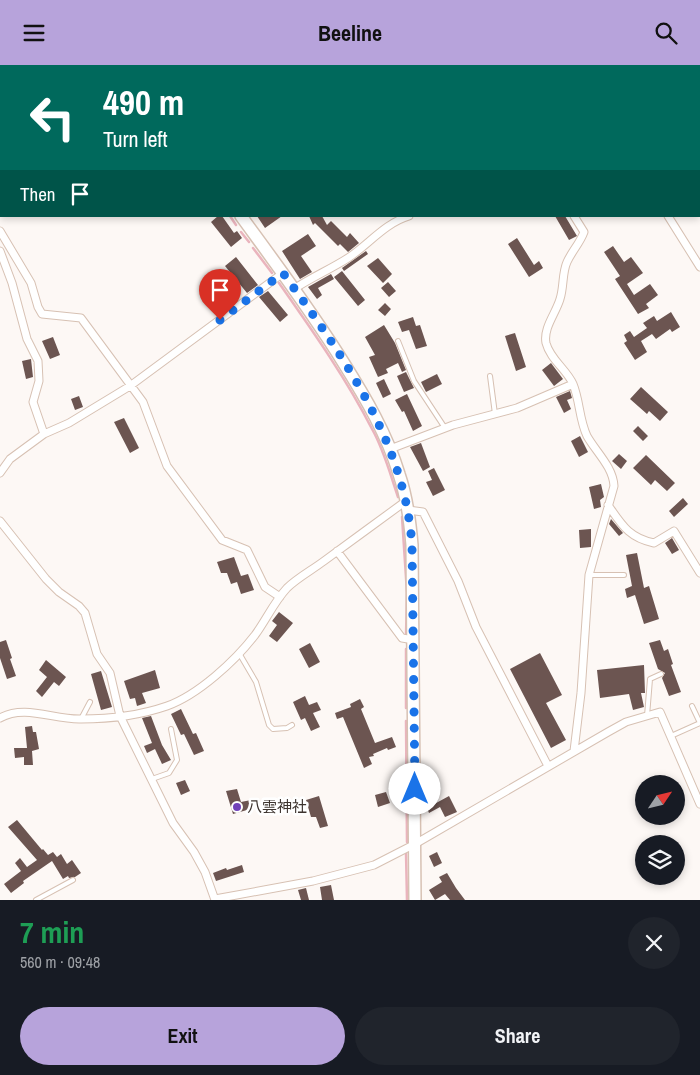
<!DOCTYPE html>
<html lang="en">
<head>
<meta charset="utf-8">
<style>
	body { margin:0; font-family:"Archivo Narrow","Noto Sans JP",sans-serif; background:#20242c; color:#f1f3f6; height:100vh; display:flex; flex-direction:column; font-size:19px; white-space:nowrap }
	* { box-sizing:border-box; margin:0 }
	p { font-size:16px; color:#9ea1a6 }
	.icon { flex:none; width:28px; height:28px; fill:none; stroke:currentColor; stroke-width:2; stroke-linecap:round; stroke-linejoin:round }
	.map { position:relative; height:835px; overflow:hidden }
	.panel { display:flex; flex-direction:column; background:#171b24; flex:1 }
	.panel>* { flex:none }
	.banner { position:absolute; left:0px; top:0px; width:700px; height:152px; box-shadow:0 2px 8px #0003; background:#00695c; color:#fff; overflow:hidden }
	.needle { width:32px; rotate:55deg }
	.fabs { position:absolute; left:635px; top:710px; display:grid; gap:10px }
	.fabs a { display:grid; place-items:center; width:50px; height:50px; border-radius:50%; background:#171b24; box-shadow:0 2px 8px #0003; font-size:25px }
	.pin { position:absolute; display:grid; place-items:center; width:42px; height:42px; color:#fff; margin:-51px -21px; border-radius:50% 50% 50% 0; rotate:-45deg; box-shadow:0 0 5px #0007 }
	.pin .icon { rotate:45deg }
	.me { position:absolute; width:55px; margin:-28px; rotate:0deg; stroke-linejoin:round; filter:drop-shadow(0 0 4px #0008) }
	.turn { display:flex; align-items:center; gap:18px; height:105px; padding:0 20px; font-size:22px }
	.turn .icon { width:65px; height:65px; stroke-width:2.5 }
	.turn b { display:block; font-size:35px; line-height:42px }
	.then { display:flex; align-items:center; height:48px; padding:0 20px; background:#0003; gap:10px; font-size:19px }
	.round { display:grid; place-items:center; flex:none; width:52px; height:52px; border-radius:26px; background:#20242c }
	.summary { display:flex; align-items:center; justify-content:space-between; height:85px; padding:0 20px }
	h1 { font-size:30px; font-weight:700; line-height:38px; color:#1e9e55 }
	.cta { display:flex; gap:10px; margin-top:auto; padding:10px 20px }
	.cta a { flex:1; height:58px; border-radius:30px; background:#b7a3db; color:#111; font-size:20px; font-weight:700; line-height:58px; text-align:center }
	.cta a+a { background:#20242c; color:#f1f3f6 }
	header { display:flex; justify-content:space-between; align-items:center; height:65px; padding:0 20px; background:#b7a3db; color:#111; font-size:22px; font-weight:700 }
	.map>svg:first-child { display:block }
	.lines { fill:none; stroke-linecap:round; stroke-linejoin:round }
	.stream { stroke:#eab4bd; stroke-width:2.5 }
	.building { fill:#6c5551 }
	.lane-casing { stroke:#d7c1b3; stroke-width:6 }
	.street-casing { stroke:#d7c1b3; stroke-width:9 }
	.primary-casing { stroke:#d7c1b3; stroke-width:14 }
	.lane { stroke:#fff; stroke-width:4 }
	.street { stroke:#fff; stroke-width:7 }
	.primary { stroke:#fff; stroke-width:11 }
	.route { stroke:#1a73e8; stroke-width:9; stroke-dasharray:0 16.2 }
	.poi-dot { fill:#7141b9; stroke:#fff; stroke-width:2 }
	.labels { text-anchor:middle; stroke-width:5; stroke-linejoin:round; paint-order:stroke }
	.poi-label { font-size:15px; fill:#3d342f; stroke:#fff; text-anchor:start }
</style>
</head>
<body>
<header><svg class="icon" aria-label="menu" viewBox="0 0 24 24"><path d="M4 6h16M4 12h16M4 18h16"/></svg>Beeline<svg class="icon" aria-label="search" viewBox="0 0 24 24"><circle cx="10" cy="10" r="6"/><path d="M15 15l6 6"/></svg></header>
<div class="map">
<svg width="700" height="835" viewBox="0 0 700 835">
	<rect width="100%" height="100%" fill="#fdf8f5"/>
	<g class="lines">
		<path class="stream" d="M106,0l1,1
			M89,1l2,-1
			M0,40l1,1
			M230,151l6,9
			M241,167l8,10
			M253,183l19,25
			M279,218c33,47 67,95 93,146 12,21 18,45 26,68
			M402,452l5,76 -1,42
			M406,643v-59
			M406,656l1,121
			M406,788l1,47"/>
	</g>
	<path class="building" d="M218,151h4l12,17 3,-2 5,7 -11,9 -20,-25z
		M257,151h25l-17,12z
		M309,151h13l5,9 4,-4 16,16 3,-4 9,10 -11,9 -8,-8 -2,2 -23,-23 -2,2z
		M555,151h10l12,20 -8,4z
		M308,169l8,12 -15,10 11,16 -12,7 -18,-28z
		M517,173l17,27 5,-4 4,7 -14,9 -21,-33z
		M613,181l11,16 7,-5 12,16 -16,11 7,11 16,-11 8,11 -12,9 3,4 -11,6 -23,-35 5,-3 -16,-24z
		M366,186l2,3 -24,17 -2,-3z
		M236,192l22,28 -11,8 -22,-27z
		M378,193l14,16 -9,9 -16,-17z
		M342,206l23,29 -7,6 -24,-29z
		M331,209l3,5 -16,9 4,7 -5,4 -9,-12z
		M388,217l8,9 -7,6 -8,-9z
		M268,226l20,24 -8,7 -21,-25z
		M385,238l6,6 -6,7 -7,-6z
		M671,247l9,15 -8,5 -2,-3 -14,10 -4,-5 -11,7 6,11 -12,8 -11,-17 3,-2 -3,-6 6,-4 4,6 13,-9 -4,-5 11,-7 3,5z
		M413,252l3,9 4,-1 7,21 -11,3 -7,-19 -7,2 -4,-10z
		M384,260l11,18 11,27 -4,2 -4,-9 -12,6 2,4 -10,4 -9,-20 6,-2 -10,-18z
		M515,268l11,34 -10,4 -11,-35z
		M53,272l7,18 -10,4 -8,-18z
		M31,294l2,18 -7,2 -4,-18z
		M551,298l12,16 -9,7 -12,-16z
		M406,307l8,16 -10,4 -7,-16z
		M437,309l5,10 -16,8 -5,-10z
		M384,314l7,15 -8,4 -7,-15z
		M641,322l27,25 -8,9 -11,-10 -2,3 -17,-15z
		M570,326l2,7 -5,2 4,9 -7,4 -8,-16z
		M407,329l15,32 -9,5 -9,-20 -2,1 -7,-12z
		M79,331l4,11 -8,3 -4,-11z
		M124,353l15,30 -9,5 -16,-31z
		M638,361l10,10 -5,5 -10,-10z
		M580,371l8,16 -9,5 -8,-16z
		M421,378l9,24 -7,4 -13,-24z
		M619,389l8,7 -6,8 -9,-8z
		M646,390l29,28 -8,8 -12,-11 -4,5 -18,-17z
		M434,403l11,22 -12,6 -7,-14 6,-2 -4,-9z
		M601,419l3,13 -4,3 1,7 -7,2 -5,-22z
		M683,433l5,6 -14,13 -5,-6z
		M611,454l12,14 -4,3 -10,-12z
		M591,464v18l-11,1 -1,-18z
		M672,473l7,12 -7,4 -7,-11z
		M637,488l7,35 5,-2 10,33 -15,5 -9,-29 -8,3 -2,-9 7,-3 -6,-31z
		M234,492l7,19 7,-2 6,16 -13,4 -4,-12 -6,2 -4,-11h-6l-4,-11z
		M279,547l14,11 -16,19 -8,-6 8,-11 -5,-4z
		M6,575l6,18 -2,1 6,17 -9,3 -7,-21v-16z
		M660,575l4,11 4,-2 5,15 -2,1 10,27 -12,4 -7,-18 3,-5 -7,-4 -9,-26z
		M310,578l10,19 -11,6 -10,-19z
		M540,588l22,42 -16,8 20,37 -15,8 -41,-79z
		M46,595l20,17 -7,9 -5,-4 -12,15 -6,-6 11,-14 -8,-7z
		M644,600l1,28h-4l3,14 -11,3 -4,-16 -29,4 -3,-28z
		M155,605l5,18 -18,5 4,10 -9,3 -2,-8 -5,1 -6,-18z
		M101,606l11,36 -11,3 -10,-36z
		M305,631l4,9 8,-3 4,8 -8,3 7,14 -9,4 -6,-13 -4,2 -8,-18z
		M360,634l4,8 -3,2 14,34 17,-6 4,10 -8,3 -1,-2 -14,6 1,2 -5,1 3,7 -8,4 -21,-51 -6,2 -2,-6 16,-6 -1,-3z
		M181,644l12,25 3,-1 8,18 -10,4 -10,-21 -3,1 -10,-21z
		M151,651l11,29 9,15 -9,4 -7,-15 -8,4 -3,-7 8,-3 -10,-25z
		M32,661l1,6h3l3,17 -7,2 1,14h-9v-8l-9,1 -1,-10h13l-2,-21z
		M185,715l5,11 -9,4 -5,-12z
		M237,724l4,13 10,-2 3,8 -21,6 -7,-23z
		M386,727l4,11 -12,4 -3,-12z
		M319,731l9,30 -8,2 -4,-11h-5l-5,-17z
		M449,731l8,16 -12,5 -5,-10 -11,6 -2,-5z
		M17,755l25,30 1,-1 5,6 5,-3 4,5 4,-3 6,10 5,-4 9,13 -6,4 -6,1 -1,-2 -5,3 -11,-18 -29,20 1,2 -13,10 -7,-9 17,-13 -6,-8 5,-5 7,9 10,-7 -29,-33z
		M437,787l5,11 -8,4 -5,-11z
		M242,800l2,7 -28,9 -3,-8 13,-5 1,2z
		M447,808l9,15 9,12h-15l-5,-6 -10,6 -6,-10 13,-8 -3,-5z
		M331,820l3,15h-12l-2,-13z
		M306,823l3,12h-8l-3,-10z"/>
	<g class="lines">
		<defs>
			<path id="lane" d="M398,276l16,40 31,47
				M490,311l5,38
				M589,510h35
				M239,588l17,29 13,43 4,4 14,-1 5,-3
				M692,641l8,17
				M647,651l3,-37 11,-5
				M81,654l9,-17
				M671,671l29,-13
				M152,714l17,-6 8,-13 -6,-31
				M36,835l37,-20"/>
			<path id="street" d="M309,0l1,1
				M434,0l1,1
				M573,0l1,1
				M95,1l2,-1
				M553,1l1,-1
				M0,33l1,1
				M0,55l1,-2
				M574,151l10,16c-4,11 -12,19 -17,30 -5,11 -3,25 -7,37 -4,14 -17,29 -14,44 4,16 21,27 27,41 7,17 6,35 14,52 9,16 26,31 27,50l-25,89 -8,118 -7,58
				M668,151l32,51
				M0,166l31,52 7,24 4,7 39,4 62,84 24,64 55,74 25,10 18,37 15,10
				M0,186l12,32 15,56 11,22 1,20 -6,21 11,32
				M294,224c18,-12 37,-20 54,-31 20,-13 37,-35 61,-42
				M390,384l63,-24 64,-17 56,-24
				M0,408l10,-14 34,-25 25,-11 61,-37 153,-113
				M608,440c14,20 21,33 46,38l20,-12 26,42
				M408,445l15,2 35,69 18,46 72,139
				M0,456l46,58 13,13 20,14 6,7 12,41 13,19 10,43 53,107 21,29 11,20 10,28
				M337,486l65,87 12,2
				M0,653c25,-14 54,2 81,1 28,0 60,-4 86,-13 31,-11 68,-45 88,-71 11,-15 19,-33 32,-47 10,-10 25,-18 37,-27 27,-20 55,-40 82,-60
				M215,834l98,-18 61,-16 41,-21 193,-112 18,-10 34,-10 40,92"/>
			<path id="primary" d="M126,0l1,1
				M178,1l2,-1
				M0,138l1,-1
				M241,151c35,48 71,96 102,146 22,35 44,72 56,112 8,23 11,47 13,71l3,355"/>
		</defs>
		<use href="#lane" class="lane-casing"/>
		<use href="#street" class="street-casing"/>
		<use href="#primary" class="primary-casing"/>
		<use href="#lane" class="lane"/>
		<use href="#street" class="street"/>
		<use href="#primary" class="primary"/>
	</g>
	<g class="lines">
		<path class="route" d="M220,255l63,-47c59,81 122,169 129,272l3,244"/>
	</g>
	<circle class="poi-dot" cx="237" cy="742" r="5"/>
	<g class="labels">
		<g class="poi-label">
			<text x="247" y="747">八雲神社</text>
		</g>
	</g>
</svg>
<div class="fabs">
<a><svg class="needle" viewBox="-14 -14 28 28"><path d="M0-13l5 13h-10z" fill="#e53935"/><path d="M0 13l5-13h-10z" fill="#9ea1a6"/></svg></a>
<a><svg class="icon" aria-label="layers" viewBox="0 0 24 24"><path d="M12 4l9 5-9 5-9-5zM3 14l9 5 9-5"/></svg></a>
</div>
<div class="pin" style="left:220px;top:255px;background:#d93025"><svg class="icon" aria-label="arrive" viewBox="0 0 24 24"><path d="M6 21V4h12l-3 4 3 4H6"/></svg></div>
<svg class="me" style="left:415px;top:724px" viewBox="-20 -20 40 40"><circle r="19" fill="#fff"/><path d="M0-13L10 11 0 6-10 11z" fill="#1a73e8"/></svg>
<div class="banner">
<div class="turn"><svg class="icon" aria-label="left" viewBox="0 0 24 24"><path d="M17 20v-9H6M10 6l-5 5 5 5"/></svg><div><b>490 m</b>Turn left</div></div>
<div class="then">Then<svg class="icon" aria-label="arrive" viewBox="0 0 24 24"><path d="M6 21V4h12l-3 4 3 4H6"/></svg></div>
</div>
</div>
<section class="panel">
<div class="summary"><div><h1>7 min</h1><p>560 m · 09:48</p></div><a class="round"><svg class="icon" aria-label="close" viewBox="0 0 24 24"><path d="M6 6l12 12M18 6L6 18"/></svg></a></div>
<div class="cta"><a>Exit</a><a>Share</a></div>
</section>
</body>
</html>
